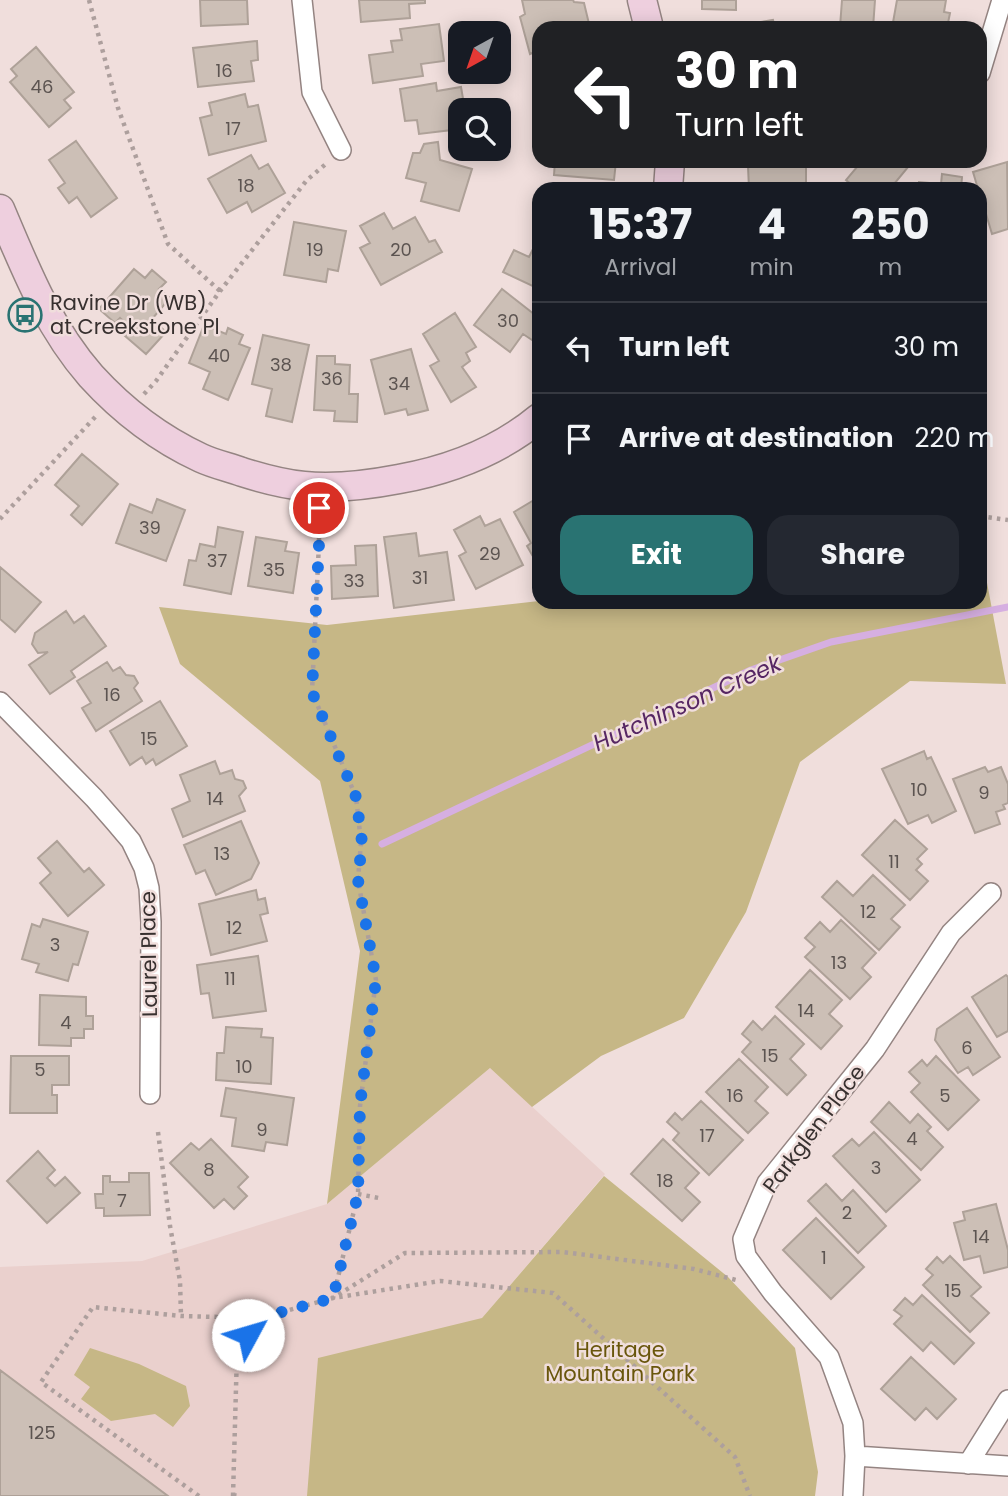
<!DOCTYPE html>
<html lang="en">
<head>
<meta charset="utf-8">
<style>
	body { margin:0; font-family:Poppins,sans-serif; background:#242831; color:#f1f3f6; height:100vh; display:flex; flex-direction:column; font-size:26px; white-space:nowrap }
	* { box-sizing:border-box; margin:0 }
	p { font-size:23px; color:#9ea1a6 }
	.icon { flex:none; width:38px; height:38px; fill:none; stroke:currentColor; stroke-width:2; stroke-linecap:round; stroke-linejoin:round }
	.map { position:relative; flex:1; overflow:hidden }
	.side { position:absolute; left:532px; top:182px; width:455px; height:427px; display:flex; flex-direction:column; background:#171b24; border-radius:21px; box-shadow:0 4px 18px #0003 }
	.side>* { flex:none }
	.banner { position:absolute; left:532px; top:21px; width:455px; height:147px; border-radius:21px; box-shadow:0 4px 18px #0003; background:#202124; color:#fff; overflow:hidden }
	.needle { width:46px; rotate:220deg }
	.fabs { position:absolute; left:448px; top:21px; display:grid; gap:14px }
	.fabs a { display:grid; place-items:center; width:63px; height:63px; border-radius:14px; background:#171b24; box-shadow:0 4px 18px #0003; font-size:35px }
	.pin { position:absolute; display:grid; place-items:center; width:60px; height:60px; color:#fff; margin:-30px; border:4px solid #fff; border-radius:50%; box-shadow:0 2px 7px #0007 }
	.me { position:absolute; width:77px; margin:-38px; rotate:51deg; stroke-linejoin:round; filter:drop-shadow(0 0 5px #0008) }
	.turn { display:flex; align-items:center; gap:24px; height:147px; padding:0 28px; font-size:32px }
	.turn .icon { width:91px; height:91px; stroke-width:2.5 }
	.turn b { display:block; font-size:49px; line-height:60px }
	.eta { display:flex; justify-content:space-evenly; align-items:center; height:119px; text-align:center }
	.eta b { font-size:42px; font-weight:700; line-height:49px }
	.button { display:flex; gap:14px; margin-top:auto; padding:14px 28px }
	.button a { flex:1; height:80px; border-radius:21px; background:#297372; color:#fff; font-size:28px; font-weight:700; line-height:80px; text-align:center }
	.button a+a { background:#242831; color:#f1f3f6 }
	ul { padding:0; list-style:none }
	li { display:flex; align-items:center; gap:21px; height:91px; padding:0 28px; border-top:2px solid #363941 }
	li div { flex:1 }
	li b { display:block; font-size:26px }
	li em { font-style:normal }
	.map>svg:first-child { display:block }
	.built { fill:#ead0cd }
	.green { fill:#c6b786 }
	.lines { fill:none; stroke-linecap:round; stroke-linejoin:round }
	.stream { stroke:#d6afe1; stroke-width:7 }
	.building { fill:#ccbfb6; stroke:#aea198; stroke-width:2 }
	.street-casing { stroke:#948482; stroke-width:22 }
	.secondary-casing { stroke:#948482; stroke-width:31 }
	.path { stroke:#ad9f9d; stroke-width:4.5; stroke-dasharray:3.5 5; stroke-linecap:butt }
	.street { stroke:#fff; stroke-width:19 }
	.secondary { stroke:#eecfde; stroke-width:28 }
	.route { stroke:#1a73e8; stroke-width:12; stroke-dasharray:0 21.6 }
	.labels { text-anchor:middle; stroke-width:5; stroke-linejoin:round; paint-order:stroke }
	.number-label { font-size:18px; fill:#5c5451 }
	.poi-label { font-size:21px; fill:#37302f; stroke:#f0dedc; text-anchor:start }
	.street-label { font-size:21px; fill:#37302f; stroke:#f0dedc }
	.park-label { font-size:21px; fill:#69560c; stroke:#f0dedc }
	.water-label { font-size:23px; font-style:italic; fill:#562663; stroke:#f0dedc }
</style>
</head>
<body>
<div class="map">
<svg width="1008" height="1496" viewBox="0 0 1008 1496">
	<rect width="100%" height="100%" fill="#f0dedc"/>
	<path class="built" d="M490,1068l115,106 -275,322h-330v-229l142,-6 185,-57z"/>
	<path class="green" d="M980,556h2l24,128 -96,-3 -110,81 -54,150 -62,106 -83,38 -69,51 -42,-39 -163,136 33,-253 -40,-170 -140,-117 -21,-57 168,18 212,-24 441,1z
		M604,1176l124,101 67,71 23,124 -3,24h-508l11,-138 164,-40z
		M90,1348l49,16 47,22 4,20 -17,21 -18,-13 -44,7 -30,-22 9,-12 -16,-12z"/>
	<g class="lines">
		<path class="stream" d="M382,844l369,-174 80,-28 177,-35"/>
	</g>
	<path class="building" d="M200,0h47l1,24 -47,2z
		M359,0h66v3l-16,1 1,14 -49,4z
		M522,0h51l1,2 10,1 6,25h-51v22l-9,4 -10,-37 5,-3z
		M702,0h34v10l-34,-1z
		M842,0h33l-2,28 -33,-1z
		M897,0h49l-2,12 6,1 -3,15h-55z
		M773,20l2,8h-40v-2z
		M439,24l5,37 -23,3 2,12 -50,7 -4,-28 24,-3 -2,-11 11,-1 -2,-11z
		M257,41l1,19 -7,1 3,20 -56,6 -5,-39z
		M36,47l38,45 -10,8 7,8 -22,19 -39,-45 7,-6 -6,-7z
		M436,83l1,8 24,-4 4,23h-5v19l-41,5 -2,-14 -12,1 -5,-32z
		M245,94l3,13 10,-2 8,36 -57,14 -9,-37 12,-3 -3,-12z
		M76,141l41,57 -26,19 -14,-20 -8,6 -11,-15 7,-5 -16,-23z
		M438,142l2,18 32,9 -13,42 -38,-10 5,-18 -20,-5 7,-25h7l4,-9z
		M251,155l8,14 9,-5 17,29 -33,19 -5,-10 -20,11 -19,-34z
		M555,161h61l-2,19 -60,-5z
		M765,161h41v28h-57l-1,-23h17z
		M862,161h51l-23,28h-33l-11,-9z
		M1007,162l1,67 -16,5 -12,-40v-5h-2l-5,-17z
		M942,174l20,3 -1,12h-43l1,-7 22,2z
		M384,213l9,16 22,-12 14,25 6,-2 7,12 -61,33 -21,-37 10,-5 -10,-17z
		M294,222l52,9 -8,40 -10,-2 -2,13 -42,-7z
		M538,239l1,1v49l-36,-17 11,-22 15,7z
		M134,269l11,9 7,-8 14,12 -7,7 11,9 -18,21 14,13 -20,22 -21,-18 7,-7 -12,-11 -5,5 -16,-14z
		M502,289l37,29v13l-7,9 -9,-6 -13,18 -36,-27z
		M455,313l21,34 -10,6 4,8 -8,6 14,20 -25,15 -21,-36 9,-5 -16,-27z
		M204,325l22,9 2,-6 15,7 -4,9 11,4 -22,52 -25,-11 7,-17 -21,-9z
		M263,335l46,10 -17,77 -26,-6 6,-27 -20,-5z
		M411,349l17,61 -20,5 -2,-6 -21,5 -14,-54z
		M317,356h18v8l15,1 -1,29h9l-1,28 -23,-1 1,-10 -21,-1z
		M82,454l36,30 -36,41 -11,-10 8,-9 -24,-21z
		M157,499l28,11 -19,51 -50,-18 14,-39 22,9z
		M534,500l5,8v50l-4,2 -8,-14 4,-3 -17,-31z
		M480,516l5,10 15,-7 23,46 -47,24 -17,-33 7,-4 -12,-22z
		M218,527l25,5 -12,62 -47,-9 5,-25 7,1 4,-17 15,3z
		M416,533l3,23 28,-4 7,48 -60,8 -10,-71z
		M256,537l31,5 -2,9 14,2 -6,40 -45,-7z
		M376,545l2,51 -46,3 -1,-33 25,-1 -1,-19z
		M0,567l41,35 -26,30 -15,-13z
		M66,611l8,12 10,-7 22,30 -35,25 4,6 -25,17 -21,-29 19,-13 -10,1 -6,-9 3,-11z
		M107,662l6,9 7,-4 6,8 8,1 4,7 -4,5 8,13 -46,30 -14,-23 9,-5 -14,-22z
		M160,701l27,45 -31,19 -3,-6 -7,5 -4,-7 -12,8 -20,-34z
		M924,751l3,8 4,-2 25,54 -24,12 -4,-8 -20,9 -26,-55z
		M215,761l5,13 12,-4 3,9 8,2 3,7 -7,8 6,15 -62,26 -11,-28 18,-8 -10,-26z
		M985,767l3,5 13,-5 7,17v19l-5,2 2,4 -9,3 4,12 -25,9 -22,-54z
		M895,820l32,29 -10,10 5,5 -6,6 12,11 -18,19 -48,-45z
		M241,821l18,42 -8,16 -35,16 -11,-25 -9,4 -12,-29z
		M57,841l27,31 5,-4 15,17 -36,31 -28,-33 11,-10 -13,-15z
		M873,875l32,30 -14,14 9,8 -21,23 -57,-53 15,-16 16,15z
		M256,890l2,10 7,-2 3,15 -8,2 7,26 -56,14 -12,-51z
		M43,919l45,13 -10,33 -5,-1 -5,17 -32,-9 3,-8 -17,-5 10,-35 8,3z
		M841,920l35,33 -14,15 9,9 -21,22 -45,-42 10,-10 -10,-9 15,-16 10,10z
		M258,956l8,55 -53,7 -4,-25 -8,1 -4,-29z
		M810,970l32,30 -13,14 13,12 -21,23 -45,-42z
		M1006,975l2,2v54l-11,6 -25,-40z
		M40,995l46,2v19h7v13h-9v9h-13v8l-32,-1z
		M967,1008l33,49 -27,18 -5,-8 -10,6 -23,-33 2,-11z
		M775,1016l29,28 -14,15 16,16 -19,20 -45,-43 9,-10 -9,-8 11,-13 9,9z
		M226,1027l36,2 -1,8 12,1 -2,46 -55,-4 1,-27h7z
		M11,1056h58v29h-17v10h5v18h-47z
		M936,1056l43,44 -31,30 -37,-38 9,-9 -11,-11 13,-12 5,6z
		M739,1059l29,28 -13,14 13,12 -20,20 -42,-41z
		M226,1088l68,10 -7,47 -21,-3 -2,9 -32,-5 4,-28 -15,-2z
		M701,1101l42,39 -34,35 -36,-35 6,-7 -12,-11 8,-9 7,7z
		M889,1102l21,21 8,-9 13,13 -4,4 16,16 -22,23 -50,-48z
		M874,1132l46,48 -34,32 -53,-56 19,-17 7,7z
		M211,1139l37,38 -10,10 9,9 -13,13 -10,-10 -10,9 -44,-45 21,-20 8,7z
		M663,1139l36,34 -14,15 15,14 -18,19 -51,-47z
		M38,1151l17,19 -8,8 8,8 10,-9 15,16 -33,30 -40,-42z
		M129,1173h20l1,42 -46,1v-8h-8l-1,-14h8v-18h7v6h19z
		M826,1184l16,17 11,-11 33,36 -28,27 -50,-52z
		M996,1204l12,46v17l-24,6 -4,-17 -16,4 -10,-37 11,-3 -2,-8z
		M816,1218l48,49 -33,32 -48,-49z
		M950,1256l31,31 -10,9 18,17 -19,19 -47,-47 10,-10 -7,-6 11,-12 6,6z
		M922,1295l52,48 -20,21 -23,-22 -8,9 -29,-27 8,-8 -8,-6 11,-12 8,7z
		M911,1357l45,42 -19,20 -11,-11 -11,12 -34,-31z
		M0,1370l168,126h-168z"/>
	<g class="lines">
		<defs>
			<path id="street" d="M302,0l10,92 29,58
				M980,73l22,-73
				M0,702l94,96 21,24 16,19 13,27 5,20 2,34 -1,172
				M855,1456l153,10
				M968,1464l40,-64
				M853,1496l2,-40 -2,-33 -24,-66 -56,-64 -27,-37 -3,-17 24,-56 108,-134 76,-116 40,-40"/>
			<path id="secondary" d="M642,0l7,28
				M668,189l2,-28
				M0,209c25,59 48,118 91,167 31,34 69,63 110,82 13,6 27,9 41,14 19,6 41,12 62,14 31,3 64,-1 95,-7 50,-9 100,-28 140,-61"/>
		</defs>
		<use href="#street" class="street-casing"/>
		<use href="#secondary" class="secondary-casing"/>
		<path class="path" d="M89,0l29,108 50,136 52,47
			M144,394l12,-13 64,-90 87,-111 20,-17
			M319,512v31l-7,149 44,105 5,45 -3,38 18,100 -16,126 -2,88 -25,104 72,-45 158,-1 131,17 42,11
			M980,516l28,4
			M0,519l97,-104
			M158,1132l12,94 10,55 1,35
			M358,1194l21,4
			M233,1495l8,1
			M199,1496l-158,-114 52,-75 88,9 79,2 73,-20 107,-17 113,12 182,164 15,39
			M233,1496l4,-144 22,-34"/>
		<use href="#street" class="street"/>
		<use href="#secondary" class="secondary"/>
	</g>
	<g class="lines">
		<path class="route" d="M248,1335l12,-17 73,-20 25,-104 2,-89 16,-125 -18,-100 4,-38 -6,-45 -44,-105 7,-148v-36"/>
	</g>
	<defs>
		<symbol id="bus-ring" viewBox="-11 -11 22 22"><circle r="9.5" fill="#f0dedc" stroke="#297372" stroke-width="1.5"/><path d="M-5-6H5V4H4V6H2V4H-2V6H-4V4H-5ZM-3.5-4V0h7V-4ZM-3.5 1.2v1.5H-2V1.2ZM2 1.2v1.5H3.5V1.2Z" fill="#297372"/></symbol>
	</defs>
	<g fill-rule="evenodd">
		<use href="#bus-ring" x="6" y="296" width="38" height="38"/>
	</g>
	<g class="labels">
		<g class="number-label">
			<text x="224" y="77">16</text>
			<text x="42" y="93">46</text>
			<text x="233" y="135">17</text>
			<text x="246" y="192">18</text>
			<text x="315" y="256">19</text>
			<text x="401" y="256">20</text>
			<text x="508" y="327">30</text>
			<text x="219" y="362">40</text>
			<text x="281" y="371">38</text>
			<text x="332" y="385">36</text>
			<text x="399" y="390">34</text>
			<text x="150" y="534">39</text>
			<text x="490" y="560">29</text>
			<text x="217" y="567">37</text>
			<text x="274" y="576">35</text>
			<text x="420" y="584">31</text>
			<text x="354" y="587">33</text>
			<text x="112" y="701">16</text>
			<text x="149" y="745">15</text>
			<text x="919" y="796">10</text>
			<text x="984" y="799">9</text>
			<text x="215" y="805">14</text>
			<text x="222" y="860">13</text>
			<text x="894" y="868">11</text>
			<text x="868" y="918">12</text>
			<text x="234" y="934">12</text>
			<text x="55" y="951">3</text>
			<text x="839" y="969">13</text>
			<text x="230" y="985">11</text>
			<text x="806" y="1017">14</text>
			<text x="66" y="1029">4</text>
			<text x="967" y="1054">6</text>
			<text x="770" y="1062">15</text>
			<text x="244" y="1073">10</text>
			<text x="40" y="1076">5</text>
			<text x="735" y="1102">16</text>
			<text x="945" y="1102">5</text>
			<text x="262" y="1136">9</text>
			<text x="707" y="1142">17</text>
			<text x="912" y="1145">4</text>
			<text x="876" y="1174">3</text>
			<text x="209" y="1176">8</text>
			<text x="665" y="1187">18</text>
			<text x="122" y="1207">7</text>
			<text x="847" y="1219">2</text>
			<text x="981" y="1243">14</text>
			<text x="824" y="1264">1</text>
			<text x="953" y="1297">15</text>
			<text x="42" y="1439">125</text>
		</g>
		<g class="poi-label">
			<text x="50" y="310">Ravine Dr (WB)<tspan x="50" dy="24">at Creekstone Pl</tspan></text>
		</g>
		<g class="street-label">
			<text transform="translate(149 954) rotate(-91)" y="7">Laurel Place</text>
			<text transform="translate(814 1129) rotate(-53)" y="7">Parkglen Place</text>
		</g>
		<g class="park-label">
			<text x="620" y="1357">Heritage<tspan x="620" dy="24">Mountain Park</tspan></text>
		</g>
		<g class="water-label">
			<text transform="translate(687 703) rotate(-24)" y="8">Hutchinson Creek</text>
		</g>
	</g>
</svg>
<div class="fabs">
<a><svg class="needle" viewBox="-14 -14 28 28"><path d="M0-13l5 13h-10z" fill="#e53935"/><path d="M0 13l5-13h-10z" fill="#9ea1a6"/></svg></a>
<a><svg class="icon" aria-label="search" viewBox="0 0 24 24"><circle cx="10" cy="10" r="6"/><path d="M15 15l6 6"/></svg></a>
</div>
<div class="pin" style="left:319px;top:508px;background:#d93025"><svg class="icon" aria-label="arrive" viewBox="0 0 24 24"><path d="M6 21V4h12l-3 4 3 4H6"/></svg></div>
<svg class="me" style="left:248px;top:1335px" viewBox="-20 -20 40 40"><circle r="19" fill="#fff"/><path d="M0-13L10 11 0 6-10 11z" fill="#1a73e8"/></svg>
<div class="banner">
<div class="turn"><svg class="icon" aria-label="left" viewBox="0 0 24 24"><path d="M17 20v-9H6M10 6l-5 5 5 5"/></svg><div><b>30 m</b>Turn left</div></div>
</div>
<section class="side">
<div class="eta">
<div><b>15:37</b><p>Arrival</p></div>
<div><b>4</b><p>min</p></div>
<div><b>250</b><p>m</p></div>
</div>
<ul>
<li><svg class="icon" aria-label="left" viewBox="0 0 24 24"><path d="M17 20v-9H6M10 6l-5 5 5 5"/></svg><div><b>Turn left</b></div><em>30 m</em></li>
<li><svg class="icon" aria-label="arrive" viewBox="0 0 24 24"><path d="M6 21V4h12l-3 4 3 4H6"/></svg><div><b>Arrive at destination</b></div><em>220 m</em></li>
</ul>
<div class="button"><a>Exit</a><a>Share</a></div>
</section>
</div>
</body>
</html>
